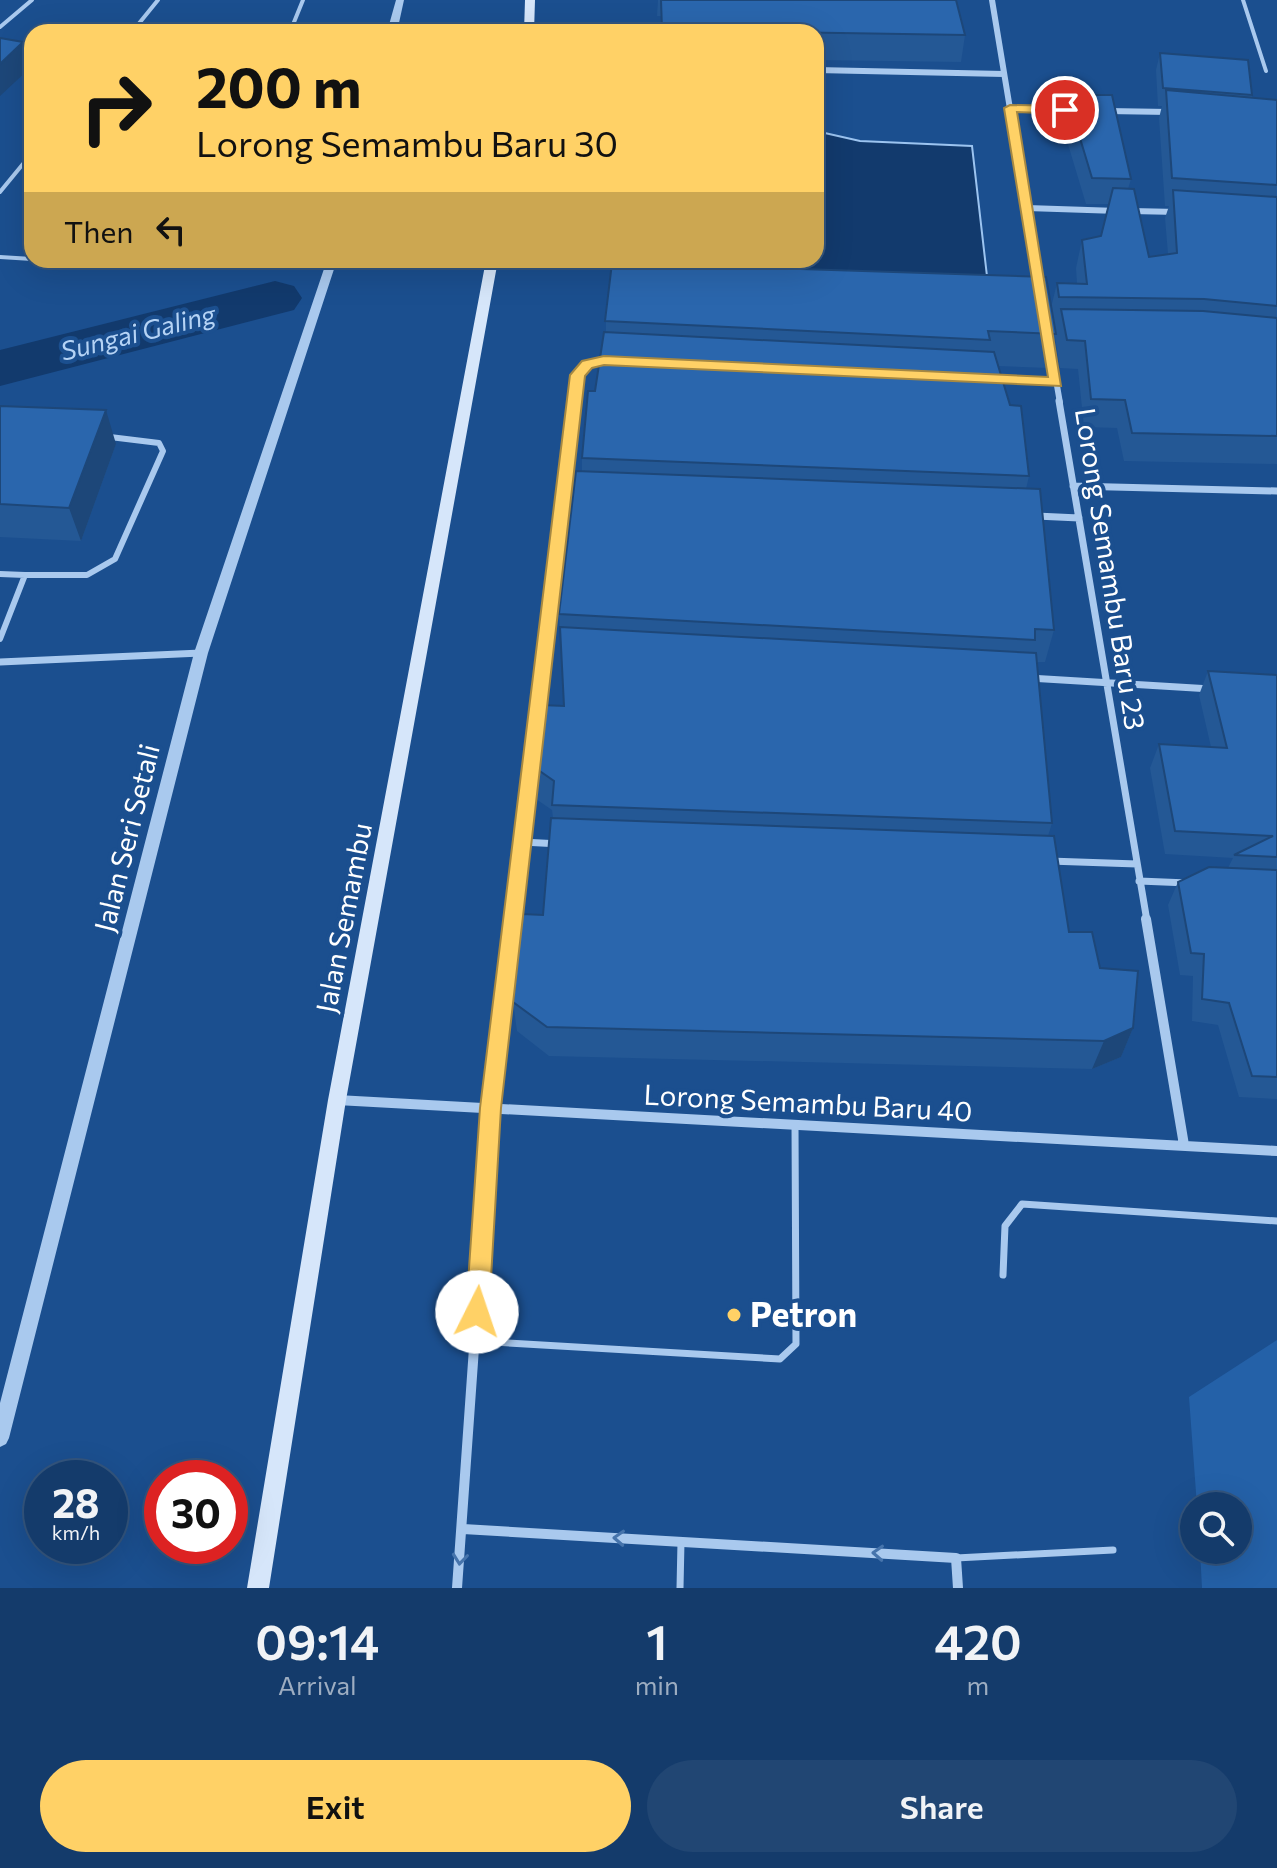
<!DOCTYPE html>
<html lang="en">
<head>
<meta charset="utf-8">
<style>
	body { margin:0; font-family:Commissioner,sans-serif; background:#214673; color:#f1f3f6; height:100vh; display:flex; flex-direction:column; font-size:30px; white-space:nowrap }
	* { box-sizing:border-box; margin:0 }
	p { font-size:26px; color:#9dadc1 }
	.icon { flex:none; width:44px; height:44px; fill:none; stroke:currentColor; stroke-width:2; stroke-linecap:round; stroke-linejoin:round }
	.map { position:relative; height:1588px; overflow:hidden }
	.sheet { display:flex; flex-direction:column; background:#143b6b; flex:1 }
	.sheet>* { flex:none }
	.top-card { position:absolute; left:24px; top:24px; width:800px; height:244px; border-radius:24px; box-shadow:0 8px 32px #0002,0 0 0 2px #33557e; background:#ffd166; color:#111; overflow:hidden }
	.tools { position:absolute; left:1180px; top:1492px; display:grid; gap:16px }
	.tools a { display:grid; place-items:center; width:72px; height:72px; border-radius:50%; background:#143b6b; box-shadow:0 8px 32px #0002,0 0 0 2px #33557e; font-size:40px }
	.speed { position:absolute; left:24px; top:1460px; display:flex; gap:16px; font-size:40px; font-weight:700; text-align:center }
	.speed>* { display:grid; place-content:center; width:104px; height:104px; border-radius:50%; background:#143b6b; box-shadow:0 8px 32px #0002,0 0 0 2px #33557e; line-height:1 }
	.speed small { font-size:20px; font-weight:400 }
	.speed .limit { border:12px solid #d22; background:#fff; color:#111 }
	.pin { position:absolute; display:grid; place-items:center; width:68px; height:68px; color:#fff; margin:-34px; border:4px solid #fff; border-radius:50%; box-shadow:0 2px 8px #0007 }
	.me { position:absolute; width:88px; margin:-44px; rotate:4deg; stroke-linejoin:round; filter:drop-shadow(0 0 6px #0008) }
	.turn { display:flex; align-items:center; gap:28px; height:168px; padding:0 40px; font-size:36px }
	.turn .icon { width:104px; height:104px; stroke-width:2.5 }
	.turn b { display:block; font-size:56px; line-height:68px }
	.then { display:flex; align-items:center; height:76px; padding:0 40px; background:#0003; gap:16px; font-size:30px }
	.eta { display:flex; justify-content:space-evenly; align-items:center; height:136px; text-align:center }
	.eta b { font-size:48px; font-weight:600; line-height:56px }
	.cta { display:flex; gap:16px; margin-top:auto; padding:16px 40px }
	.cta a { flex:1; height:92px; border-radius:48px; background:#ffd166; color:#111; font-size:32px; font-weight:600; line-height:92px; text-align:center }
	.cta a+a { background:#214673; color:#f1f3f6 }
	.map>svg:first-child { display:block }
	.green { fill:#2461a8 }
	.water { fill:#123a6d; stroke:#9cc4f0; stroke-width:2 }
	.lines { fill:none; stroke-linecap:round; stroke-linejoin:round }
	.river { fill:#123a6d; fill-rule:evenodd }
	.service-far2 { stroke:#a9c9ee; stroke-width:4 }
	.service-far1 { stroke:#a9c9ee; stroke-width:6 }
	.service { stroke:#a9c9ee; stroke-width:7 }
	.minor-far2 { stroke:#a9c9ee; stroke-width:6 }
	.minor-far1 { stroke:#a9c9ee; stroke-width:7 }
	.minor { stroke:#a9c9ee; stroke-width:10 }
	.tertiary { fill:#a9c9ee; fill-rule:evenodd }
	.secondary { fill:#d6e6fa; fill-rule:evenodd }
	.wall { fill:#245895 }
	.shaded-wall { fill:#1d4779 }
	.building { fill:#2a66ad; stroke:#1d4779; stroke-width:2 }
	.oneway { stroke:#4674ac }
	.route { fill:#ffd166; stroke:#a68842; stroke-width:2 }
	.poi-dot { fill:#ffd166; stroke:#1b4f8f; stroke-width:3 }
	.labels { text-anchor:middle; stroke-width:8; stroke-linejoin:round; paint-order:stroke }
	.far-water-label { font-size:26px; font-style:italic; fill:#b5d3f5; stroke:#1b4f8f }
	.street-label { font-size:28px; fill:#fff; stroke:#1b4f8f }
	.near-poi-label { font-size:34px; font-weight:bold; fill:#fff; stroke:#1b4f8f; text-anchor:start }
</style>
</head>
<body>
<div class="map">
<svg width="1277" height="1588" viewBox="0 0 1277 1588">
	<rect width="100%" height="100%" fill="#1b4f8f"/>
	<path class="green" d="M1277,1340v248h-75l-2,-38h38v-44h-41l-8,-109z"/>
	<path class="water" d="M816,131l44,10 112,5 16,139 -302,2 1,-27h129z"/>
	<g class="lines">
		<path class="river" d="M275,281l19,5 8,12 -8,12 -294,76v-36z"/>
		<path class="service-far2" d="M1243,0l23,71
			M0,27l32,-27
			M132,32l26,-32
			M290,32l13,-32
			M0,192l32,-39
			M0,257l32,2"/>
		<path class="service-far1" d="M0,574l25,1
			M0,639l25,-64h62l28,-16 48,-108 -4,-8 -49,-6"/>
		<path class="service" d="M1003,1275l2,-49 17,-22 255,17
			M476,1341l304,18 16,-15 -1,-220
			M956,1558l157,-8
			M680,1588l1,-46"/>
		<path class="minor-far2" d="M992,0l47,284
			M816,70l188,4
			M1010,108l63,2
			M1107,111l62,1
			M1027,208l91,3
			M1131,211l47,1
			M1050,345l10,58
			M993,380l63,3
			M575,403l3,-28 9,-11 21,-3"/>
		<path class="minor-far1" d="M1059,401l88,520
			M1073,486l204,5
			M1036,516l43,2
			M0,662l201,-9
			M1029,678l182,11
			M522,842l38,2
			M1049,861l88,3
			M1139,881l49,2
			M513,921l62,-520"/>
		<path class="minor" d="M1146,919l38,226
			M337,1100l940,51
			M463,1529l493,29 2,30
			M457,1588l34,-480 22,-189"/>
		<path class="tertiary" d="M396,0h8l-7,32h-10z
			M327,260h10l-129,393 -199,785 -3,6 -6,3v-44l194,-750z"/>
		<path class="secondary" d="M525,0h10l-1,32h-10z
			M486,260h12l-152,840 -77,488h-22l81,-488z"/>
	</g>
	<path class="wall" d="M658,0h298l9,35 -4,27 -145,-2v-28h-155v-16h-4z
		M1160,53l92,42v2l25,3v364l-153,-3 -7,-33 -33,-1 -6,-58 -18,-1 -5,-31 -7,31 -50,-2 31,110 -3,13 28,141 -9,32h-8l15,161 -4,13 21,96 31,36 33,60 -12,29 -29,12 -543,-13 -32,-25 -4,-29 30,-87 10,-97 -1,-8 -16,-11 -2,-32 30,-61 -5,-92 23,-143v-13l24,-125v-17l445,-8 6,-25h20l-1,-15 6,-28 19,-4 8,-32h-23l-25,-83 6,-26 64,84 -3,10 21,68 19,-3 -3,-36 4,-12h-4l-6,-88 3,-12h-4l-2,-36z
		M0,406l116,38 -35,97 -81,-4z
		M1208,671l69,4v424l-38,-2 -21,-72 -26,-4 1,-45 -13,-1 -12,-70 10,-23 50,-14 5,-10 -68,-4 -15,-86 9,-24 52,3 -12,-52z"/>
	<path class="shaded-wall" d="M23,42l7,26 -30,28v-32z
		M106,410l10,34 -35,97 -12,-33z
		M1133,1028l-12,29 -29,12 12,-28z"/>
	<path class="building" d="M661,0h295l9,35 -303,-5z
		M0,38l23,4 -23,22z
		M1160,53l88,7 4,35 -89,-7z
		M1166,90l111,10v85l-105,-7z
		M1067,95h45l19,84 -39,-1z
		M1113,188l21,1 15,68 28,-4 -4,-63 104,7v109l-73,-7 -145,-2 -2,-14 30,1 -5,-44 19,-4z
		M612,263l434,14 10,57 -68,-3 2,9 -385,-19z
		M1061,309l142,2 74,7v118l-145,-3 -7,-33 -34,-1 -6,-58 -18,-1z
		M604,332l390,20 16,53 11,1 8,70 -447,-18 6,-67h7z
		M0,406l106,4 -37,98 -69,-4z
		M576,471l464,18 14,141 -19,-1v11l-476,-26z
		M560,627l476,26 16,170 -500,-18 2,-24 -20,-14 7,-62 23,1z
		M1208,671l69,4v182l-43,-2 39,-19 -98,-5 -16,-87 68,4z
		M551,818l503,18 15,96h23l8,36 38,3 -5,57 -29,13 -557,-14 -34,-25 9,-88 21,1z
		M1209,867l68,3v207l-25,-1 -23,-73 -27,-4 2,-45 -13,-1 -13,-71z"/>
	<defs><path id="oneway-chevron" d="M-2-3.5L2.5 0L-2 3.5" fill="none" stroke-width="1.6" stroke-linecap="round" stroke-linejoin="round" transform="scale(2)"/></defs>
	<g class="oneway">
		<use href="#oneway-chevron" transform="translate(619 1538) rotate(-177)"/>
		<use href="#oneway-chevron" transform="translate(878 1553) rotate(-177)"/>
		<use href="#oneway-chevron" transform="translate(460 1559) rotate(96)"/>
	</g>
	<path class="route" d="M1010,105l55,1 6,4 -6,4 -48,-2 44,274 -457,-21 -12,3 -7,8 -84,732 -12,204 -4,8 -8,3 -8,-3 -3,-8 14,-204 90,-733 12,-14 22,-5 444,21 -44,-269z"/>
	<circle class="poi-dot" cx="734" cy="1315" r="8"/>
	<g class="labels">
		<g class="far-water-label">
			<text transform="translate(138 333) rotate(-14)" y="9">Sungai Galing</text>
		</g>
		<g class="street-label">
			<text transform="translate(1110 569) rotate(81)" y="10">Lorong Semambu Baru 23</text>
			<text transform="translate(127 838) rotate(-76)" y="10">Jalan Seri Setali</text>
			<text transform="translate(344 918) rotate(-79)" y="10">Jalan Semambu</text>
			<text transform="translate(808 1103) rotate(3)" y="10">Lorong Semambu Baru 40</text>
		</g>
		<g class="near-poi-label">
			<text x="750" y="1327">Petron</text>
		</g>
	</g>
</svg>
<div class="tools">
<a><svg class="icon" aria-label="search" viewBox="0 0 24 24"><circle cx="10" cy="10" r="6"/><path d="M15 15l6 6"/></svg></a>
</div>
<div class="speed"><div>28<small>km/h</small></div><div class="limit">30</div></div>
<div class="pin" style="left:1065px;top:110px;background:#d93025"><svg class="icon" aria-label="arrive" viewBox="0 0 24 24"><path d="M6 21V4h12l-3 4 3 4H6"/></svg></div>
<svg class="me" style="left:477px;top:1312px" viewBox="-20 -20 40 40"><circle r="19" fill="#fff"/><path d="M0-13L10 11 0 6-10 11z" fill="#ffd166"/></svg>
<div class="top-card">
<div class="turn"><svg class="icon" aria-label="right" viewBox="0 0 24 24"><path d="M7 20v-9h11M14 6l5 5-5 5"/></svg><div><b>200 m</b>Lorong Semambu Baru 30</div></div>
<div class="then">Then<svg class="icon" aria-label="left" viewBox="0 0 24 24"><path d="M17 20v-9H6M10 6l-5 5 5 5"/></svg></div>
</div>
</div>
<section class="sheet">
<div class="eta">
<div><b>09:14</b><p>Arrival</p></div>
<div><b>1</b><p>min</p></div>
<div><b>420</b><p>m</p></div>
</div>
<div class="cta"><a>Exit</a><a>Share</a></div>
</section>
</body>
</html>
